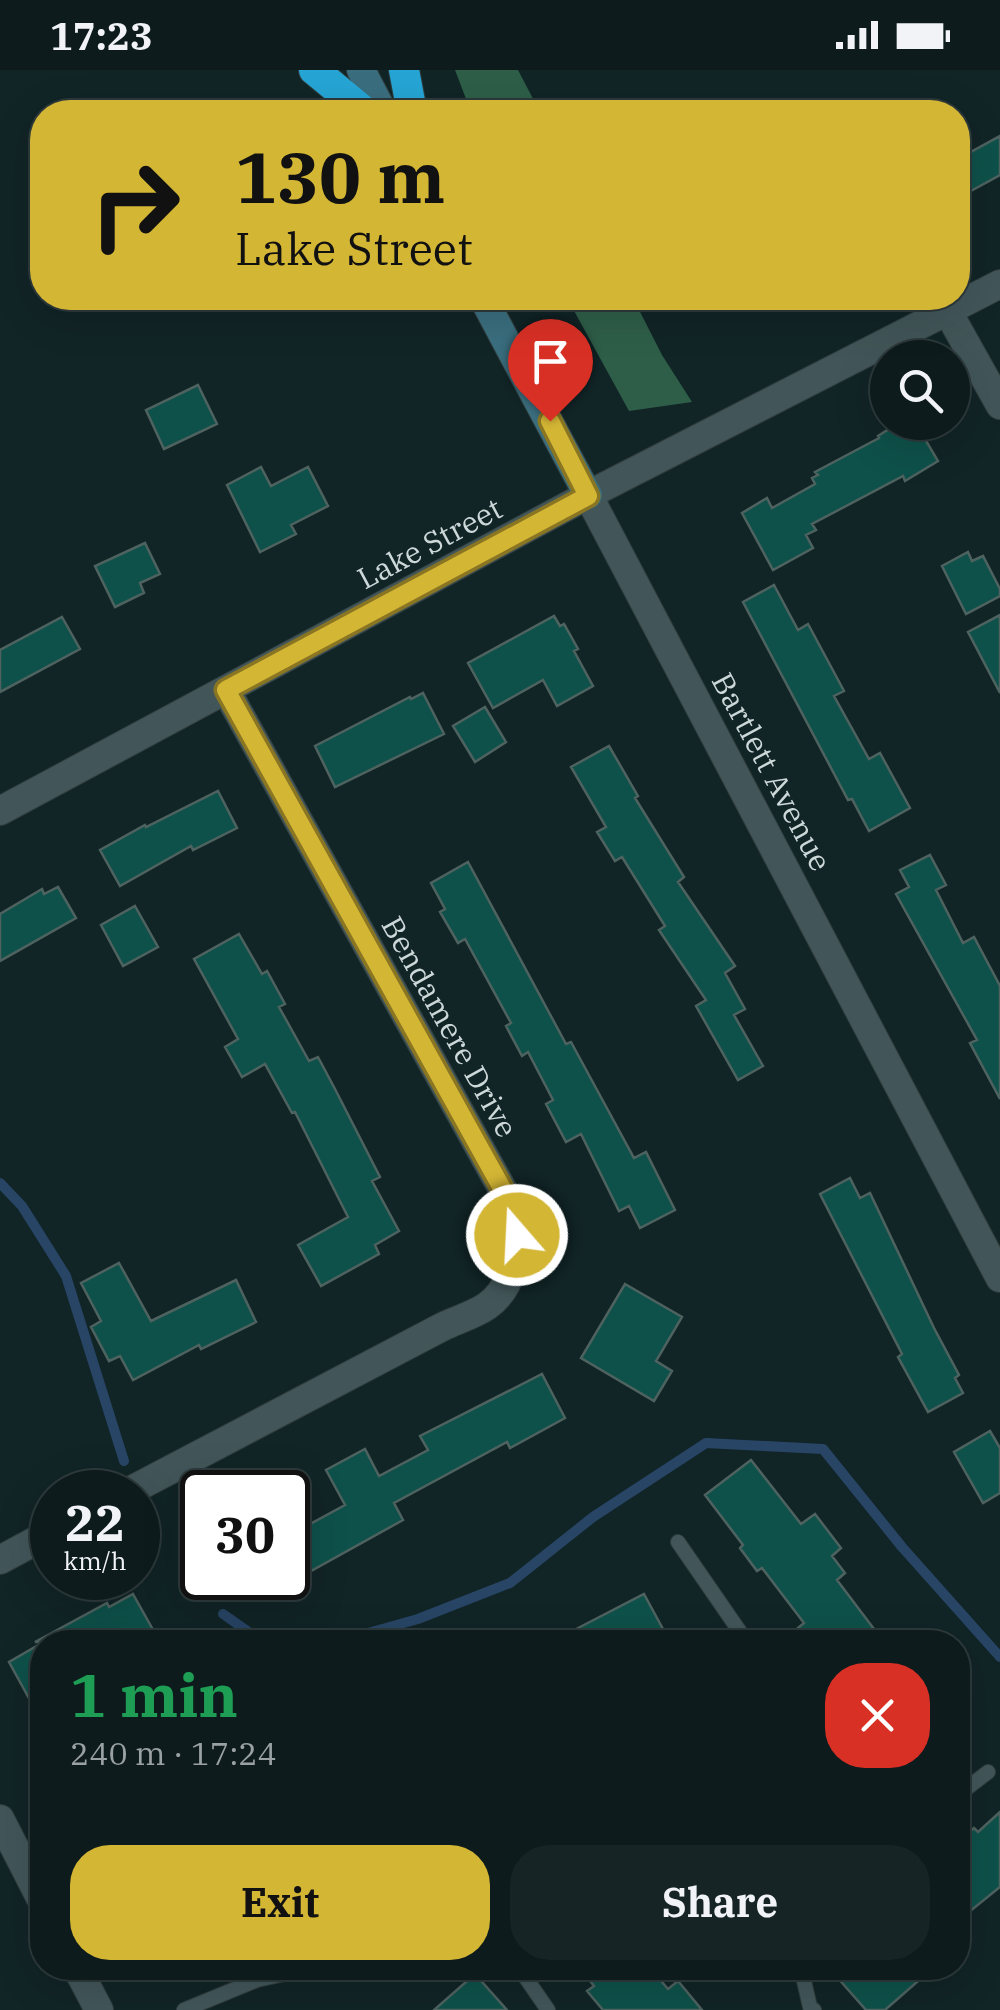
<!DOCTYPE html>
<html lang="en">
<head>
<meta charset="utf-8">
<style>
	body { margin:0; font-family:"IBM Plex Serif",serif; background:#162425; color:#f1f3f6; height:100vh; display:flex; flex-direction:column; font-size:38px; white-space:nowrap }
	* { box-sizing:border-box; margin:0 }
	p { font-size:32px; color:#9aa1a3 }
	.icon { flex:none; width:55px; height:55px; fill:none; stroke:currentColor; stroke-width:2; stroke-linecap:round; stroke-linejoin:round }
	.map { position:relative; flex:1; overflow:hidden }
	.panel { position:absolute; left:30px; top:1560px; width:940px; height:350px; display:flex; flex-direction:column; background:#0d1b1c; border-radius:40px; box-shadow:0 10px 40px #0002,0 0 0 2px #2d393b }
	.panel>* { flex:none }
	.hud { position:absolute; left:30px; top:30px; width:940px; height:210px; border-radius:40px; box-shadow:0 10px 40px #0002,0 0 0 2px #2d393b; background:#d4b635; color:#111; overflow:hidden }
	.fabs { position:absolute; left:870px; top:270px; display:grid; gap:20px }
	.fabs a { display:grid; place-items:center; width:100px; height:100px; border-radius:50%; background:#0d1b1c; box-shadow:0 10px 40px #0002,0 0 0 2px #2d393b; font-size:50px }
	.speed { position:absolute; left:30px; top:1400px; display:flex; gap:20px; font-size:50px; font-weight:700; text-align:center }
	.speed>* { display:grid; place-content:center; width:130px; height:130px; border-radius:50%; background:#0d1b1c; box-shadow:0 10px 40px #0002,0 0 0 2px #2d393b; line-height:1 }
	.speed small { font-size:25px; font-weight:400 }
	.speed .limit { border:5px solid #111; border-radius:15px; background:#fff; color:#111 }
	.pin { position:absolute; display:grid; place-items:center; width:85px; height:85px; color:#fff; margin:-102px -42px; border-radius:50% 50% 50% 0; rotate:-45deg; box-shadow:0 0 10px #0007 }
	.pin .icon { rotate:45deg }
	.me { position:absolute; width:110px; margin:-55px; rotate:341deg; stroke-linejoin:round; filter:drop-shadow(0 0 8px #0008) }
	.turn { display:flex; align-items:center; gap:35px; height:210px; padding:0 40px; font-size:45px }
	.turn .icon { width:130px; height:130px; stroke-width:2.5 }
	.turn b { display:block; font-size:70px; line-height:85px }
	.round { display:grid; place-items:center; flex:none; width:105px; height:105px; border-radius:40px; background:#162425 }
	.summary { display:flex; align-items:center; justify-content:space-between; height:170px; padding:0 40px }
	h1 { font-size:60px; font-weight:700; line-height:75px; color:#1e9e55 }
	.primary-button { display:flex; gap:20px; margin-top:auto; padding:20px 40px }
	.primary-button a { flex:1; height:115px; border-radius:40px; background:#d4b635; color:#111; font-size:40px; font-weight:700; line-height:115px; text-align:center }
	.primary-button a+a { background:#162425; color:#f1f3f6 }
	.status { display:flex; justify-content:space-between; align-items:center; height:70px; padding:0 50px; background:#0d1b1c; direction:ltr }
	.status svg { height:28px; fill:currentColor }
	.map>svg:first-child { display:block }
	.forest { fill:#2e5e48 }
	.lines { fill:none; stroke-linecap:round; stroke-linejoin:round }
	.stream { stroke:#284565; stroke-width:10 }
	.building { fill:#0e514a; stroke:#4e625f; stroke-width:2.5 }
	.service-casing { stroke:#313e3f; stroke-width:16 }
	.minor-casing { stroke:#313e3f; stroke-width:30 }
	.tertiary-casing { stroke:#313e3f; stroke-width:30 }
	.secondary-casing { stroke:#313e3f; stroke-width:30 }
	.motorway-casing { stroke:#313e3f; stroke-width:32 }
	.service { stroke:#425659; stroke-width:14 }
	.minor { stroke:#425659; stroke-width:28 }
	.tertiary { stroke:#425659; stroke-width:28 }
	.secondary { stroke:#3a6e7e; stroke-width:28 }
	.motorway { stroke:#26a5d5; stroke-width:30 }
	.route-casing { stroke:#8a7622; stroke-width:25 }
	.route { stroke:#d4b635; stroke-width:18 }
	.labels { text-anchor:middle; stroke-width:8; stroke-linejoin:round; paint-order:stroke }
	.street-label { font-size:30px; fill:#cdd8d9; stroke:#112426 }
</style>
</head>
<body>
<div class="status"><b>17:23</b><svg viewBox="0 0 49 12"><path d="M0 12V9h3v3zM5 12V6h3v6zM10 12V3h3v9zM15 12V0h3v12zM26 1h20v11H26zM47 4h2v5h-2z"/></svg></div>
<div class="map">
<svg width="1000" height="1940" viewBox="0 0 1000 1940">
	<rect width="100%" height="100%" fill="#112426"/>
	<path class="forest" d="M455,0h63l22,42h-69z
		M567,228h66l29,57 30,47 -63,9z"/>
	<g class="lines">
		<path class="stream" d="M0,1113l22,23 44,70 58,185
			M223,1544l40,28
			M336,1572l82,-23 92,-36 83,-66 113,-74 117,6 79,98 98,110"/>
	</g>
	<path class="building" d="M1000,66v39l-42,23v-39z
		M198,315l19,39 -53,25 -18,-39z
		M900,352h15l23,39 -33,20 -2,-5 -91,48 4,6 -10,5 7,13 -40,22 -31,-57 25,-15 5,10 43,-24 -3,-6 6,-3 -3,-3 64,-34 -1,-2z
		M261,397l10,19 37,-19 20,39 -37,19 5,9 -36,18 -33,-67z
		M145,473l15,31 -20,9 4,10 -29,14 -20,-41z
		M968,482l4,9 11,-5 17,33v7l-34,18 -24,-48z
		M774,515l24,45 10,-6 36,67 -10,5 35,63 11,-6 30,55 -41,23 -17,-32 -4,1 -105,-198z
		M1000,545v78l-32,-61z
		M554,546l6,10 4,-2 14,25 -4,2 19,35 -36,20 -14,-26 -50,28 -25,-45z
		M62,547l18,32 -80,43v-42z
		M423,623l21,41 -109,53 -20,-41 95,-49 1,2z
		M485,637l21,35 -31,20 -22,-36z
		M609,676l29,50 -3,2 49,79 -6,5 57,84 -10,7 20,36 -11,6 29,51 -25,14 -42,-74 10,-6 -47,-70 6,-4 -43,-69 -7,4 -18,-29 9,-5 -35,-60z
		M218,721l19,37 -44,22 -2,-4 -71,40 -20,-36 45,-25 1,2z
		M930,785l16,30 -10,5 27,53 11,-6 26,49v113l-30,-56 7,-3 -81,-146 13,-7 -9,-17z
		M468,792l98,182 5,-2 63,116 12,-6 29,58 -35,18 -11,-22 -10,5 -38,-77 -15,8 -20,-38 7,-4 -25,-48 -6,4 -16,-30 5,-3 -46,-84 -7,4 -18,-31 5,-3 -14,-26z
		M58,817l18,31 -76,43v-47l42,-25 2,5z
		M135,836l23,41 -35,19 -22,-41z
		M239,864l23,40 5,-3 18,33 -6,3 30,54 9,-4 17,32 45,88 -8,4 27,50 -24,14 4,9 -58,32 -23,-41 50,-28 -53,-105 -3,1 -27,-49 -23,13 -17,-30 13,-8 -44,-80z
		M850,1108l10,20 10,-5 64,135 25,47 -4,3 8,15 -35,19 -30,-55 4,-3 -82,-160z
		M119,1193l32,58 85,-41 20,42 -55,27 -2,-4 -66,35 -13,-24 -11,5 -18,-34 10,-6 -20,-38z
		M625,1214l57,33 -26,44 16,10 -18,30 -73,-43z
		M542,1304l23,44 -55,30 -3,-6 -113,61 9,17 -92,51 -8,-14 -15,8v-29l57,-31 -19,-35 39,-21 14,27 49,-26 -8,-14z
		M990,1361l10,17v45l-17,10 -29,-51z
		M751,1390l50,64 14,-10 26,34 -9,8 13,17 -8,7 37,49 -18,13h-47l-11,-14 6,-5 -42,-55 -5,3 -17,-23 3,-3 -38,-50z
		M133,1524l19,34 -27,14h-90l72,-39 2,4z
		M644,1524l26,48h-119z
		M42,1573v79l-33,-60z
		M1000,1742v75l-42,34v-79l16,-14 4,4z
		M580,1898h70l18,21 10,-8 24,29h-99l-16,-19 7,-5z
		M829,1898h104l-48,42h-19z
		M475,1904l32,36h-73z"/>
	<g class="lines">
		<defs>
			<path id="service" d="M678,1472l69,100
				M958,1725l30,-23
				M519,1898l29,42
				M801,1898l9,39 4,3
				M184,1940l73,-30 54,-12"/>
			<path id="minor" d="M948,242l52,93
				M588,425l412,783
				M128,1422l314,-165c14,-7 32,-12 45,-21 30,-21 31,-63 27,-96l-288,-520
				M0,1490l52,-28
				M0,1749l42,82
				M77,1898l22,42"/>
			<path id="tertiary" d="M0,741l588,-316 412,-211"/>
			<path id="secondary" d="M361,0l22,42
				M483,228l105,197"/>
			<path id="motorway" d="M314,0l51,42
				M404,0l8,42"/>
		</defs>
		<use href="#service" class="service-casing"/>
		<use href="#minor" class="minor-casing"/>
		<use href="#tertiary" class="tertiary-casing"/>
		<use href="#secondary" class="secondary-casing"/>
		<use href="#motorway" class="motorway-casing"/>
		<use href="#service" class="service"/>
		<use href="#minor" class="minor"/>
		<use href="#tertiary" class="tertiary"/>
		<use href="#secondary" class="secondary"/>
		<use href="#motorway" class="motorway"/>
	</g>
	<g class="lines">
		<defs>
			<path id="route" d="M517,1165l-3,-25 -288,-520 362,-194 -38,-75"/>
		</defs>
		<use href="#route" class="route-casing"/>
		<use href="#route" class="route"/>
	</g>
	<g class="labels">
		<g class="street-label">
			<text transform="translate(430 474) rotate(-28)" y="10">Lake Street</text>
			<text transform="translate(771 702) rotate(62)" y="10">Bartlett Avenue</text>
			<text transform="translate(449 957) rotate(61)" y="10">Bendamere Drive</text>
		</g>
	</g>
</svg>
<div class="fabs">
<a><svg class="icon" aria-label="search" viewBox="0 0 24 24"><circle cx="10" cy="10" r="6"/><path d="M15 15l6 6"/></svg></a>
</div>
<div class="speed"><div>22<small>km/h</small></div><div class="limit">30</div></div>
<div class="pin" style="left:550px;top:351px;background:#d93025"><svg class="icon" aria-label="arrive" viewBox="0 0 24 24"><path d="M6 21V4h12l-3 4 3 4H6"/></svg></div>
<svg class="me" style="left:517px;top:1165px" viewBox="-20 -20 40 40"><circle r="17" fill="#d4b635" stroke="#fff" stroke-width="3"/><path d="M0-11L8 9 0 5-8 9z" fill="#fff"/></svg>
<div class="hud">
<div class="turn"><svg class="icon" aria-label="right" viewBox="0 0 24 24"><path d="M7 20v-9h11M14 6l5 5-5 5"/></svg><div><b>130 m</b>Lake Street</div></div>
</div>
<section class="panel">
<div class="summary"><div><h1>1 min</h1><p>240 m · 17:24</p></div><a class="round" style="background:#d93025;color:#fff"><svg class="icon" aria-label="close" viewBox="0 0 24 24"><path d="M6 6l12 12M18 6L6 18"/></svg></a></div>
<div class="primary-button"><a>Exit</a><a>Share</a></div>
</section>
</div>
</body>
</html>
